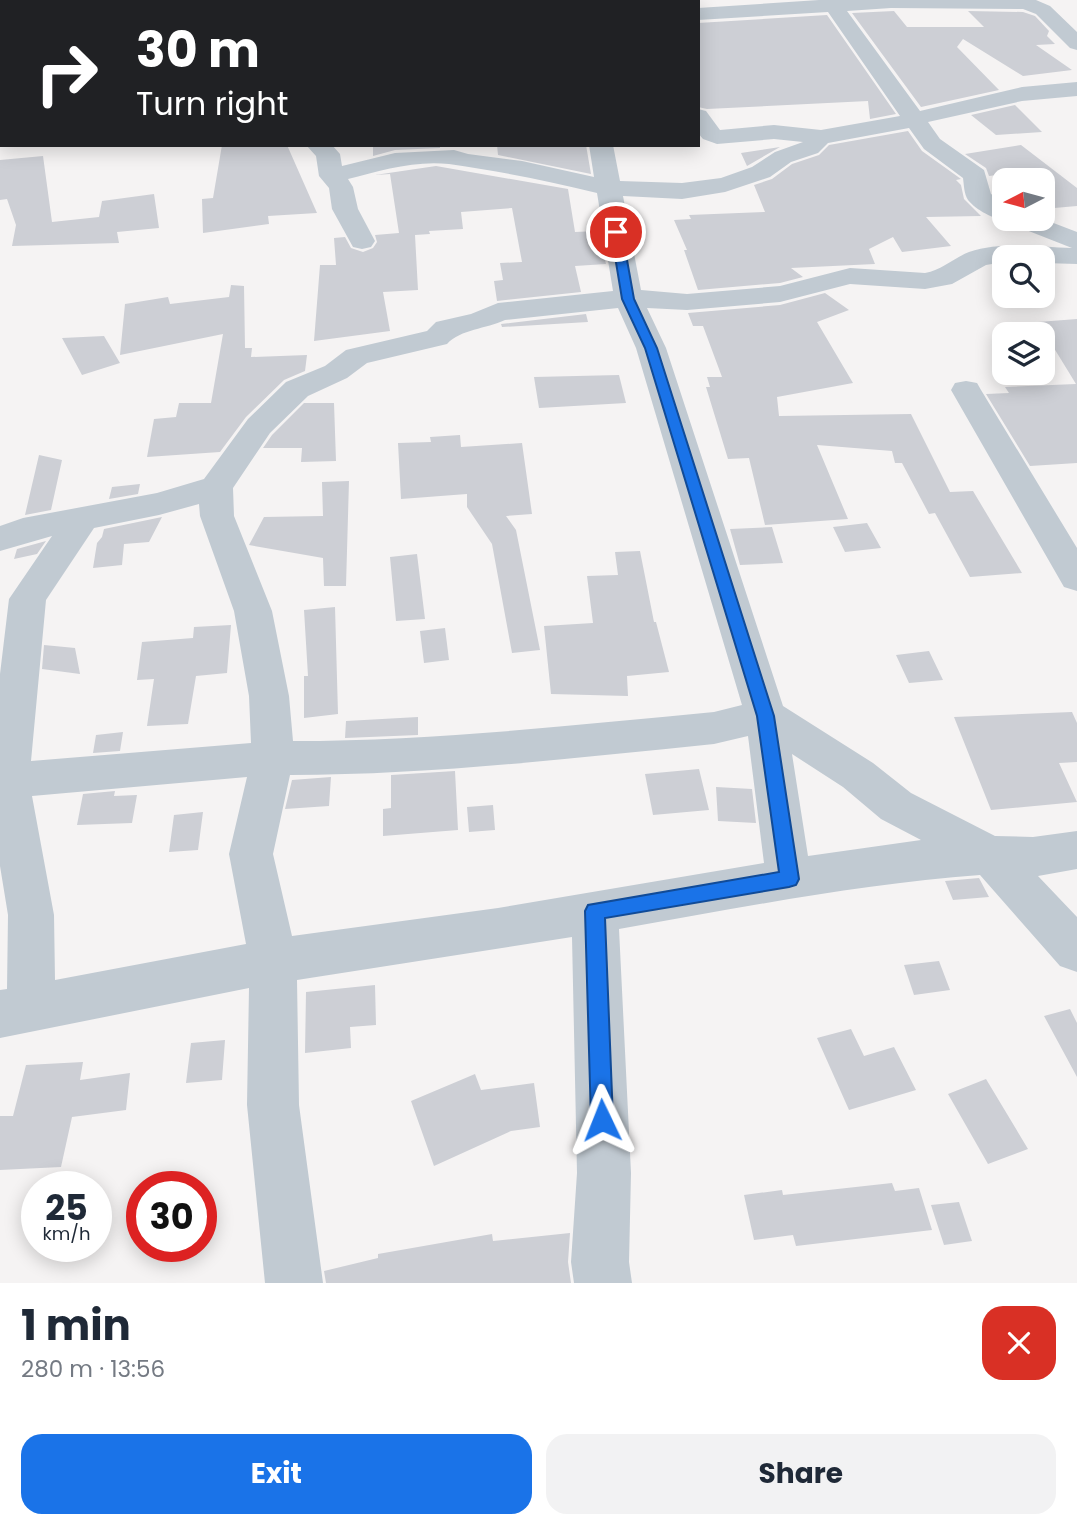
<!DOCTYPE html>
<html lang="en">
<head>
<meta charset="utf-8">
<style>
	body { margin:0; font-family:Poppins,sans-serif; background:#f2f2f3; color:#1f2937; height:100vh; display:flex; flex-direction:column; font-size:26px; white-space:nowrap }
	* { box-sizing:border-box; margin:0 }
	p { font-size:23px; color:#747a83 }
	.icon { flex:none; width:38px; height:38px; fill:none; stroke:currentColor; stroke-width:2; stroke-linecap:round; stroke-linejoin:round }
	.map { position:relative; height:1283px; overflow:hidden }
	.drawer { display:flex; flex-direction:column; background:#fff; flex:1 }
	.drawer>* { flex:none }
	.banner { position:absolute; left:0px; top:0px; width:700px; height:147px; box-shadow:0 4px 18px #0003; background:#202124; color:#fff; overflow:hidden }
	.needle { width:46px; rotate:264deg }
	.fabs { position:absolute; left:992px; top:168px; display:grid; gap:14px }
	.fabs a { display:grid; place-items:center; width:63px; height:63px; border-radius:14px; background:#fff; box-shadow:0 4px 18px #0003; font-size:35px }
	.speed { position:absolute; left:21px; top:1171px; display:flex; gap:14px; font-size:35px; font-weight:700; text-align:center }
	.speed>* { display:grid; place-content:center; width:91px; height:91px; border-radius:50%; background:#fff; box-shadow:0 4px 18px #0003; line-height:1 }
	.speed small { font-size:18px; font-weight:400 }
	.speed .limit { border:10px solid #d22; background:#fff; color:#111 }
	.pin { position:absolute; display:grid; place-items:center; width:60px; height:60px; color:#fff; margin:-30px; border:4px solid #fff; border-radius:50%; box-shadow:0 2px 7px #0007 }
	.me { position:absolute; width:77px; margin:-38px; rotate:358deg; stroke-linejoin:round; filter:drop-shadow(0 0 5px #0008) }
	.turn { display:flex; align-items:center; gap:24px; height:147px; padding:0 21px; font-size:32px }
	.turn .icon { width:91px; height:91px; stroke-width:2.5 }
	.turn b { display:block; font-size:49px; line-height:60px }
	.round { display:grid; place-items:center; flex:none; width:74px; height:74px; border-radius:21px; background:#f2f2f3 }
	.summary { display:flex; align-items:center; justify-content:space-between; height:119px; padding:0 21px }
	h1 { font-size:42px; font-weight:700; line-height:52px }
	.cta { display:flex; gap:14px; margin-top:auto; padding:14px 21px }
	.cta a { flex:1; height:80px; border-radius:21px; background:#1a73e8; color:#fff; font-size:28px; font-weight:700; line-height:80px; text-align:center }
	.cta a+a { background:#f2f2f3; color:#1f2937 }
	.map>svg:first-child { display:block }
	.building { fill:#cdcfd5 }
	.lines { fill:none; stroke-linecap:round; stroke-linejoin:round }
	.street { fill:#c1cad2; fill-rule:evenodd }
	.route { fill:#1a73e8; stroke:#114b97; stroke-width:2 }
</style>
</head>
<body>
<div class="map">
<svg width="1077" height="1283" viewBox="0 0 1077 1283">
	<rect width="100%" height="100%" fill="#f5f3f3"/>
	<path class="building" d="M894,11l13,16h77l-16,-16 55,1 12,4 14,15 -2,5 8,8 -19,1 36,25 -49,6 -60,-37 -6,8 42,43 -78,17 -69,-94z
		M827,15l69,99 -26,5 -2,-18 -161,8 -9,-2v-84z
		M1015,105l27,27 -46,3 -25,-20z
		M908,131l14,20 39,28 -5,1 5,5 3,14 17,17 -55,1 25,29 -49,6 -9,-15 -24,12 6,15 -84,4 12,9 -23,6 -82,7 -14,-40h3l-13,-30 17,-1 -2,-4 76,-3 -11,-27 18,-6 20,-15 27,-9 10,-10z
		M222,145h65l30,68 -49,3 1,8 -66,9 -1,-34 11,-1z
		M408,145h32v3l-45,2 -22,6v-9z
		M497,145h89l5,29 -93,-19z
		M1021,145l56,43v18l-34,3v-40l-54,7 -3,-8 -21,-14z
		M780,147l-33,19 -6,-13z
		M43,156l9,66 47,-5 3,-16 52,-7 5,34 -42,4 2,11 -107,3 4,-21 -9,-26 -7,1v-40z
		M436,166l132,23 7,43 23,-1 8,33 -31,2 6,26 -84,9 -3,-20 9,-1 -3,-17 22,-1 -10,-54 -51,4 2,17 -34,2 1,3 -15,1 3,55 -35,2 7,39 -76,10 6,-76h16l-2,-27 11,-1 6,11 12,4 10,-4 4,-6 -2,-7 24,-2 -9,-59 -15,1z
		M231,285l13,1 1,62h7l-1,9 56,-2 -2,16 -21,9 -38,37 -26,35 -73,5 7,-38 22,-2 3,-14h32l12,-69 -103,21 5,-51 43,-7 2,7 59,-7z
		M825,293l24,17 -32,12 36,61 -76,14 2,19 132,-2 39,78 23,-1 49,82 -52,4 -35,-64 -6,1 -27,-51h-7l-3,-12 -75,-6 31,74 -83,6 -16,-67 -21,1 -22,-72h4l-3,-10h15l-19,-51h-10l-5,-13 92,-8z
		M586,314l2,8 -86,5 -1,-3z
		M1077,319v144l-47,3 -44,-72 23,-1 -4,-6 71,-3 -38,-62z
		M104,336l16,27 -38,12 -20,-37z
		M619,375l7,28 -87,5 -5,-31z
		M304,403h30l2,58 -35,1 1,-14h-39l9,-13z
		M460,435l1,12 61,-4 10,71 -26,2 10,14 24,120 -28,3 -20,-109 -25,-37v-13l-66,5 -3,-56 33,-1 -1,-5z
		M39,455l23,5 -11,50 -26,5z
		M349,481l-3,105h-22l-1,-28 -74,-13 15,-28 59,-1 -1,-34z
		M140,484l-2,10 -29,5 3,-12z
		M162,517l-13,25 -25,2 -2,21 -29,3 4,-25 5,-6 2,-8z
		M867,523l14,25 -36,4 -12,-25z
		M772,527l11,36 -43,2 -10,-36z
		M46,541l-9,13 -23,5 3,-10z
		M640,551l14,71h2l13,50 -42,4 1,20 -77,-2 -7,-68 49,-3 -6,-47 31,-1 -3,-23z
		M417,554l8,65 -29,2 -6,-64z
		M335,607l3,107 -34,4v-42h4l-4,-66z
		M231,625l-4,48 -31,3 -8,48 -41,2 7,-47 -17,1 5,-38 51,-4 1,-11z
		M445,628l4,32 -25,3 -4,-32z
		M44,645l31,3 5,26 -38,-5z
		M929,651l14,29 -34,3 -13,-28z
		M1072,712l5,11v39l-18,1 18,39 -86,8 -37,-93z
		M418,717v18l-73,3 1,-17z
		M123,732l-3,19 -27,2 3,-18z
		M699,769l10,41 -56,5 -8,-41z
		M455,771l3,59 -75,6v-27l8,-1v-33z
		M331,777l-2,29 -44,3 7,-29z
		M716,787l36,2 4,34 -38,-2z
		M115,791l-1,5 23,-1 -5,28 -55,2 6,-31z
		M493,805l2,25 -26,2 -2,-25z
		M203,812l-5,38 -29,2 5,-37z
		M979,878l10,19 -36,3 -8,-19z
		M939,961l11,29 -36,5 -10,-30z
		M375,985l1,40 -26,2 1,21 -46,5 1,-61z
		M1070,1009l7,14v54l-33,-61z
		M851,1029l13,27 30,-9 22,43 -67,20 -32,-72z
		M225,1040l-3,40 -36,3 5,-40z
		M83,1062l-3,18 50,-7 -4,37 -54,7 -11,50 -61,3v-54h13l13,-51z
		M475,1074l6,16 53,-7 6,44 -29,4 -77,35 -23,-65z
		M986,1079l42,70 -40,15 -40,-70z
		M892,1183l3,8 24,-3 13,42 -136,16 -3,-11 -39,5 -10,-45 38,-5 1,5z
		M959,1202l13,39 -28,4 -13,-40z
		M570,1233l-2,29 3,21h-245l-2,-12 54,-13v-4l114,-20 1,7z"/>
	<g class="lines">
		<path class="street" d="M330,0h20v2h-20z
			M554,0h20l1,2h-20z
			M819,0h217l14,6 27,26v18l-7,-2 -34,-34 -13,-5 -132,-1 -44,3 73,100 102,-24 55,-5v14l-55,5 -94,21 12,17 44,31 7,24 13,8v17h39l34,13v32l-34,-1v-6h-39v5l-18,3 -34,19 -27,5 -75,-5 -70,18 -93,8 -40,-2 19,40 117,358 90,57 38,30 84,43 38,1 44,-6v38l-39,7 39,41v55l-17,-6 -80,-91c-121,9 -241,33 -361,54l12,244 -2,89 3,21h-58l-3,-21 6,-89 -5,-236 -275,43 2,125 24,178h-58l-18,-178 2,-117 -249,50v-48l7,-1 1,-74 -8,-49v-192l9,-75 43,-63 -52,15v-25l23,-8 134,-25 47,-14 44,-60 38,-37 39,-16 21,-16 81,-19 9,-9 35,-8 27,-11 115,-12 -16,-98c-49,-12 -99,-22 -148,-29 -34,-4 -70,7 -101,15l5,8 5,22 17,32 -4,6 -9,2 -9,-2 -21,-38 -3,-21 -10,-12 -3,-20 -10,-11h26l8,9 2,12 53,-13 59,-3 14,4 54,7 72,16 -5,-32h24l7,36 62,2 39,-5 31,-11 23,-15 28,-10 -29,-3 -57,5 -14,-5 -5,-6v-24l8,2 14,19 54,-5 47,5 79,-14 -72,-104 -130,8v-12zM909,128l15,21 39,29c1,7 1,16 5,22 8,10 28,21 40,20l3,4 61,24c-33,-1 -70,-7 -103,4 -15,6 -27,18 -44,21l-75,-5 -70,18 -93,8 -46,-4 -18,-94 59,3 43,-7 45,-15 21,-15 27,-9 10,-10zM618,308l18,40 106,357 -28,7c-140,13 -280,29 -421,29l-4,-45 -17,-85 -38,-95 -1,-28 37,-55 38,-37 39,-18 20,-15 80,-19c14,-15 39,-15 58,-24zM199,504l1,12 34,95 15,85 2,47 -220,18 15,-161 48,-72 65,-13zM748,736l16,127 -266,45 -206,28 -19,-82 17,-79c142,0 283,-17 424,-31zM792,754l51,33 38,32 40,21 -113,16zM247,777l-18,77 17,90 -191,36 -1,-65 -22,-119z
			M966,381l11,2 4,7 96,158v43l-13,-4 -113,-197 4,-7z"/>
	</g>
	<path class="route" d="M616,229l6,3 12,67 23,49 117,368 25,163 -3,6 -7,2 -184,31 8,202 -3,8 -8,3 -7,-3 -4,-8 -6,-209 3,-6 191,-33 -22,-156 -112,-368 -23,-49 -11,-67z"/>
</svg>
<div class="fabs">
<a><svg class="needle" viewBox="-14 -14 28 28"><path d="M0-13l5 13h-10z" fill="#e53935"/><path d="M0 13l5-13h-10z" fill="#747a83"/></svg></a>
<a><svg class="icon" aria-label="search" viewBox="0 0 24 24"><circle cx="10" cy="10" r="6"/><path d="M15 15l6 6"/></svg></a>
<a><svg class="icon" aria-label="layers" viewBox="0 0 24 24"><path d="M12 4l9 5-9 5-9-5zM3 14l9 5 9-5"/></svg></a>
</div>
<div class="speed"><div>25<small>km/h</small></div><div class="limit">30</div></div>
<div class="pin" style="left:616px;top:232px;background:#d93025"><svg class="icon" aria-label="arrive" viewBox="0 0 24 24"><path d="M6 21V4h12l-3 4 3 4H6"/></svg></div>
<svg class="me" style="left:602px;top:1120px" viewBox="-20 -20 40 40"><path d="M0-17L14 15 0 8-14 15z" fill="#1a73e8" stroke="#fff" stroke-width="4"/></svg>
<div class="banner">
<div class="turn"><svg class="icon" aria-label="right" viewBox="0 0 24 24"><path d="M7 20v-9h11M14 6l5 5-5 5"/></svg><div><b>30 m</b>Turn right</div></div>
</div>
</div>
<section class="drawer">
<div class="summary"><div><h1>1 min</h1><p>280 m · 13:56</p></div><a class="round" style="background:#d93025;color:#fff"><svg class="icon" aria-label="close" viewBox="0 0 24 24"><path d="M6 6l12 12M18 6L6 18"/></svg></a></div>
<div class="cta"><a>Exit</a><a>Share</a></div>
</section>
</body>
</html>
